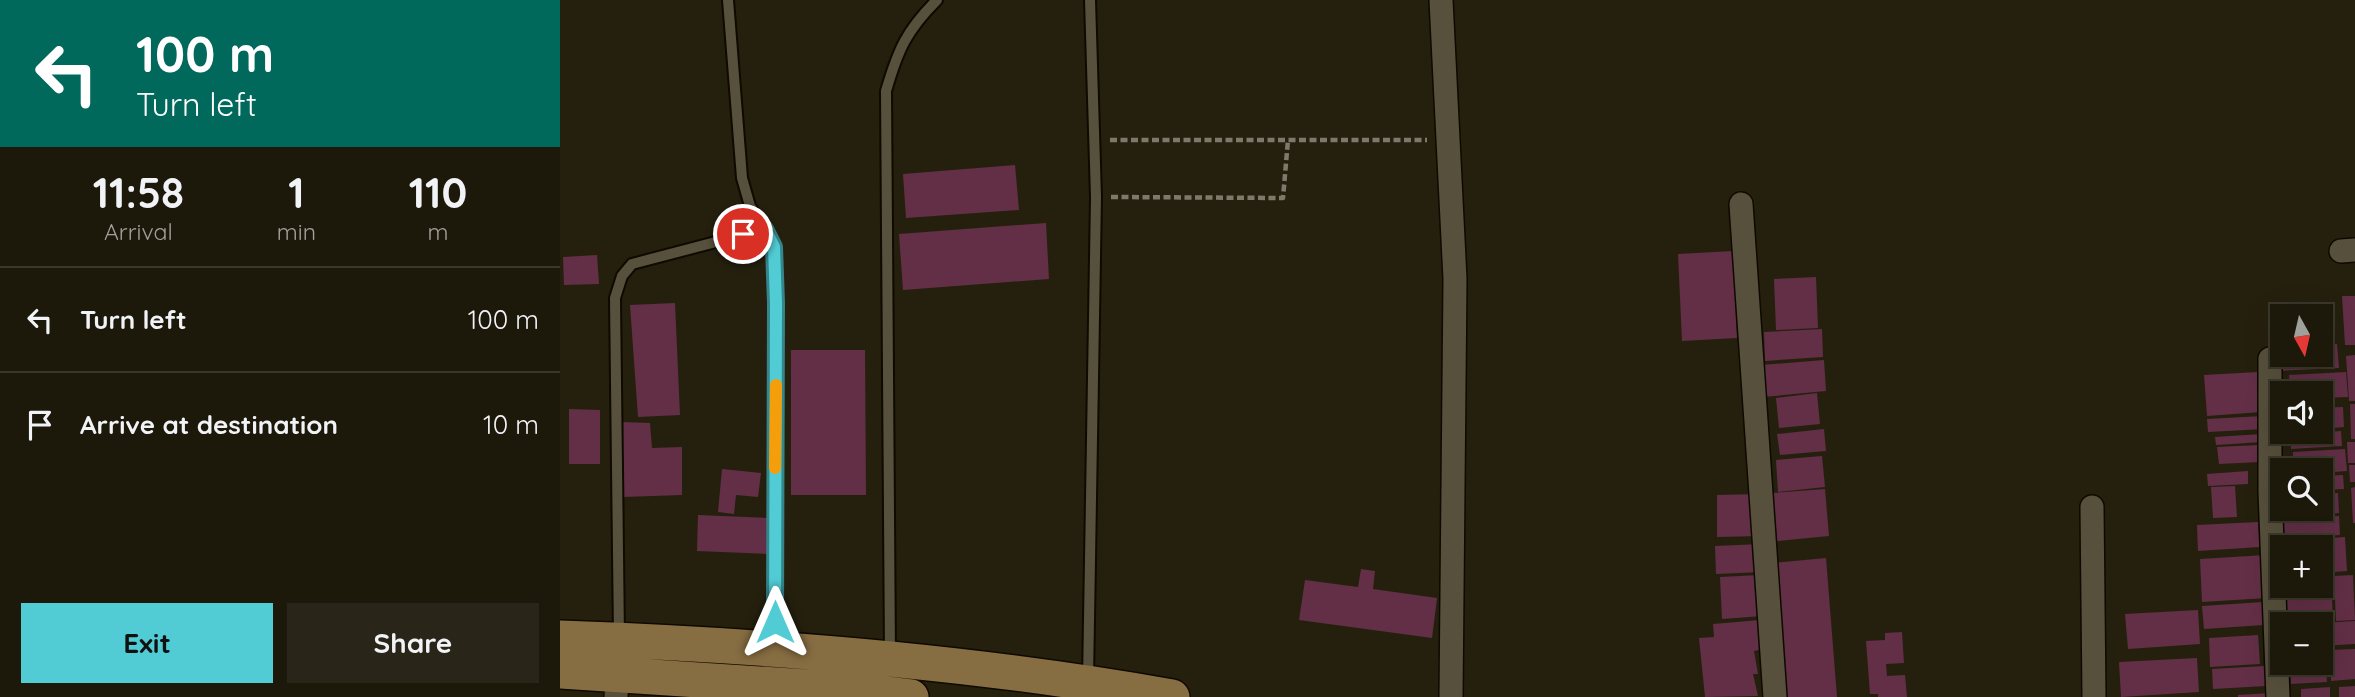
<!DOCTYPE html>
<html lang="en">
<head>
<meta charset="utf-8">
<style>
	body { margin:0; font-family:Quicksand,sans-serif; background:#292518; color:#f1f3f6; height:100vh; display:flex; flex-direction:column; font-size:26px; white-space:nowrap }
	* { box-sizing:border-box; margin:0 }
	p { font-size:23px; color:#a0a09c }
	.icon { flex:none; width:38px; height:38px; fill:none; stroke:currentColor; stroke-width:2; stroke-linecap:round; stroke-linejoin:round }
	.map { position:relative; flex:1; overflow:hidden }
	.drawer { display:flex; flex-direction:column; background:#1c180a; width:560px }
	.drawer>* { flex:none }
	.banner { background:#00695c; color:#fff; overflow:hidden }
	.needle { width:46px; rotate:172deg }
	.tools { position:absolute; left:1710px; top:304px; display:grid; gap:14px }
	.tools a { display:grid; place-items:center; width:63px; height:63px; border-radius:0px; background:#1c180a; box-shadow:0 7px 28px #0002,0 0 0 2px #3a372b; font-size:35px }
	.pin { position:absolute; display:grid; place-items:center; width:60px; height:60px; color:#fff; margin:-30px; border:4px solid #fff; border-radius:50%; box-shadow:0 2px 7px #0007 }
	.me { position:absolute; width:77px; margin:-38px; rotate:0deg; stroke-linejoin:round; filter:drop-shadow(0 0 5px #0008) }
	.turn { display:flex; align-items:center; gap:24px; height:147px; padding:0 21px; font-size:32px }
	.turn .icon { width:91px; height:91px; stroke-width:2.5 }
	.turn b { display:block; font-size:49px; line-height:60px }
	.eta { display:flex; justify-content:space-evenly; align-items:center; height:119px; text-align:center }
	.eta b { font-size:42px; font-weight:700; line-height:49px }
	.button { display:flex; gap:14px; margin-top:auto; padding:14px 21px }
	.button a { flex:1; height:80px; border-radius:0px; background:#51ccd5; color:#111; font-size:28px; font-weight:700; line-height:80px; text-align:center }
	.button a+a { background:#292518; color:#f1f3f6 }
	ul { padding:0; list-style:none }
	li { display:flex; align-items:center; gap:21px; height:105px; padding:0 21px; border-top:2px solid #3a372b }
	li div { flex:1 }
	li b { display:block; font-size:26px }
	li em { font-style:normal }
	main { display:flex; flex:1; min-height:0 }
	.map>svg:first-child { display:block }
	.building { fill:#622f46 }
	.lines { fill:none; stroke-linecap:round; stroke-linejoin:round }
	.service-casing { stroke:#0f0900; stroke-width:14 }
	.minor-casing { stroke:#0f0900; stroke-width:26 }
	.primary-casing { stroke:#0f0900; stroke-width:38 }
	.path { stroke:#7e7a6b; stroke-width:4.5; stroke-dasharray:7 3.5; stroke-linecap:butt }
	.service { stroke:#56503c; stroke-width:10 }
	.minor { stroke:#56503c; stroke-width:23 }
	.primary { stroke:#876d42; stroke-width:35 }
	.route-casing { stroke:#35858a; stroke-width:18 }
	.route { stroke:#51ccd5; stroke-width:12 }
	.slow { stroke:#f59e0b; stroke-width:12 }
</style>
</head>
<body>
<main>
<section class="drawer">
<div class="banner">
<div class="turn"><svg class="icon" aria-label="left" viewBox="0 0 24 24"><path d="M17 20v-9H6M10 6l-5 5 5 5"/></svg><div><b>100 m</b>Turn left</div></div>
</div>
<div class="eta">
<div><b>11:58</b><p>Arrival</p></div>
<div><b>1</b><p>min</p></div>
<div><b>110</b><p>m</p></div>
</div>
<ul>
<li><svg class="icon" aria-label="left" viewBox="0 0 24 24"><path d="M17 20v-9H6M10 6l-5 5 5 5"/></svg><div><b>Turn left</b></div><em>100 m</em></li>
<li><svg class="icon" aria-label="arrive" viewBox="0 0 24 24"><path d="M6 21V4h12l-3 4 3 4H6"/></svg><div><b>Arrive at destination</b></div><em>10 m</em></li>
</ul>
<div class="button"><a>Exit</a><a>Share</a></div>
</section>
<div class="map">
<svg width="1795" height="697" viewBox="0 0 1795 697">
	<rect width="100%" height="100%" fill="#25200e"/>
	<path class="building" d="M455,165l4,45 -113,8 -3,-44z
		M486,223l3,56 -146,11 -4,-56z
		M1173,251l4,87 -55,3 -4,-87z
		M37,255l2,29 -35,1 -1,-28z
		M1256,277l2,51 -42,2 -2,-51z
		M1782,296h13v49h-10z
		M115,303l5,112 -42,2 -8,-112z
		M1262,329l1,28 -58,4 -1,-29z
		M1777,344l2,24 -61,3 -1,-24h5v8h38v-10z
		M231,350h74l1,145h-75z
		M1795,355v46h-6l-3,-45z
		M1264,360l2,31 -63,6 -2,-32z
		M1698,372l3,40 -54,4 -3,-41z
		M1786,372l2,25 -28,1v-4h-30l-1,-19z
		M1257,393l3,31 -41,4 -3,-30z
		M1790,404h5v35h-4z
		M1783,407l1,20 -24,2v-21z
		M9,409l31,1v54h-31z
		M1703,416l1,13 -56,3 -1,-13z
		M61,422l29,1 2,25 30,-1v48l-59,2z
		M1264,429l2,22 -46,4 -3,-21z
		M1781,431l1,15 -51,3 -1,-15z
		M1702,434v8l-46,3 -1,-8z
		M1787,442h8v21h-7z
		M1699,445l1,17 -41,2 -2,-17z
		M1785,449l2,22 -27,2v-2h-27v-19z
		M1262,456l3,31 -47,5 -2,-32z
		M1789,465h6v17h-5z
		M162,469l39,4 -3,24 -22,-2 -2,19 -16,-2z
		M1688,471v13l-40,2 -1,-12z
		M1783,475l1,14 -24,1v-14z
		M1675,486l2,31 -24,1 -2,-31z
		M1795,487v36h-2l-2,-35z
		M1265,489l4,47 -52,5 -4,-48z
		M1778,493l1,20 -47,3v-7h28v-15z
		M1200,494v42l-43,1v-42z
		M138,515l71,3 -1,36 -71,-3z
		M1779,516l1,19 -56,4 -1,-20z
		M1698,522l2,25 -62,4 -1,-26z
		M1785,537l2,34 -27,2v-25h-4l-1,-9z
		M1201,544l1,28 -46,2 -1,-28z
		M1705,555l2,43 -65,4 -2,-43z
		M1266,558l11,139h-55l-10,-134z
		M801,569l14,2 -2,18 64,9 -5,40 -133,-18 6,-40 53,7z
		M1200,575l3,41 -41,3 -2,-42z
		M1793,575l2,45 -19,1 -2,-45z
		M1771,580l2,40 -48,2 -2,-36h37v-5z
		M1703,602l1,23 -60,4 -2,-23z
		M1638,610l2,34 -72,5 -3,-35z
		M1200,620l3,29 -9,2 4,23h-5l5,22 -53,1 -6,-59 15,-1 -1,-13z
		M1795,621v23l-35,2v-23z
		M1342,632l2,31 -18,1 1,12 18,-1 2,22h-29v-3h-8l-4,-53 19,-1v-7z
		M1698,635l2,29 -50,3 -1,-29z
		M1765,648l2,34 -36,2 -1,-21h30v-14z
		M1795,649v30l-24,2 -1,-31z
		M1637,658l2,34 -78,5 -2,-35z
		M1704,666l2,20 -53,3 -1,-20z
		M1795,686v11h-16v-10z
		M1770,687v10h-29v-8z
		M1711,693v4h-33v-2z"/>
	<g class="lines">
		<defs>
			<path id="service" d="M168,0l14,178 8,28 15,23 9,18 2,56 -1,343
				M59,637l-4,-339 7,-22 10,-12 133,-35
				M330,656l-4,-565c12,-41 20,-60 51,-91
				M528,680l8,-483 -6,-197"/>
			<path id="minor" d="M881,0l14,279 -4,418
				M1181,204l34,493
				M1781,251l14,-1
				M1710,359v132l8,206
				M1532,507l2,190
				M56,697l2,-36"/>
			<path id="primary" d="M0,638c205,7 410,23 612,59
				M0,671l292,19 59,7"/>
		</defs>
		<use href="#service" class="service-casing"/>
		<use href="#minor" class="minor-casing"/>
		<use href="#primary" class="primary-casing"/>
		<path class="path" d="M550,140h317
			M551,197l172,1 5,-58"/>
		<use href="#service" class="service"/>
		<use href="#minor" class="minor"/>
		<use href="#primary" class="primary"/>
	</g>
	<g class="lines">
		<defs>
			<path id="route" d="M183,234l22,-5 9,18 2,56 -1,319"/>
		</defs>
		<use href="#route" class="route-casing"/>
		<use href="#route" class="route"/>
		<path class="slow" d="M215,468l1,-83"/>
	</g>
</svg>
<div class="tools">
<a><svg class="needle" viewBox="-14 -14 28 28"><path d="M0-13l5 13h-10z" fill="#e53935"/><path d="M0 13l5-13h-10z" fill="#a0a09c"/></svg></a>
<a><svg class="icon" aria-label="sound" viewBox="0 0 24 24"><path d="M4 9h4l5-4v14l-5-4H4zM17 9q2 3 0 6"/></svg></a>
<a><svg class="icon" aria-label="search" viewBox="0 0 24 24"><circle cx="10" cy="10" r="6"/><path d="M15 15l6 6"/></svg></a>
<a>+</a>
<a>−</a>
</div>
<div class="pin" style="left:183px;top:234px;background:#d93025"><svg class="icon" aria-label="arrive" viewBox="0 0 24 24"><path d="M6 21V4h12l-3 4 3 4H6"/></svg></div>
<svg class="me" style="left:215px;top:622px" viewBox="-20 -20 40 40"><path d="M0-17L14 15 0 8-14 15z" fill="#51ccd5" stroke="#fff" stroke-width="4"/></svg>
</div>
</main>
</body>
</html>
